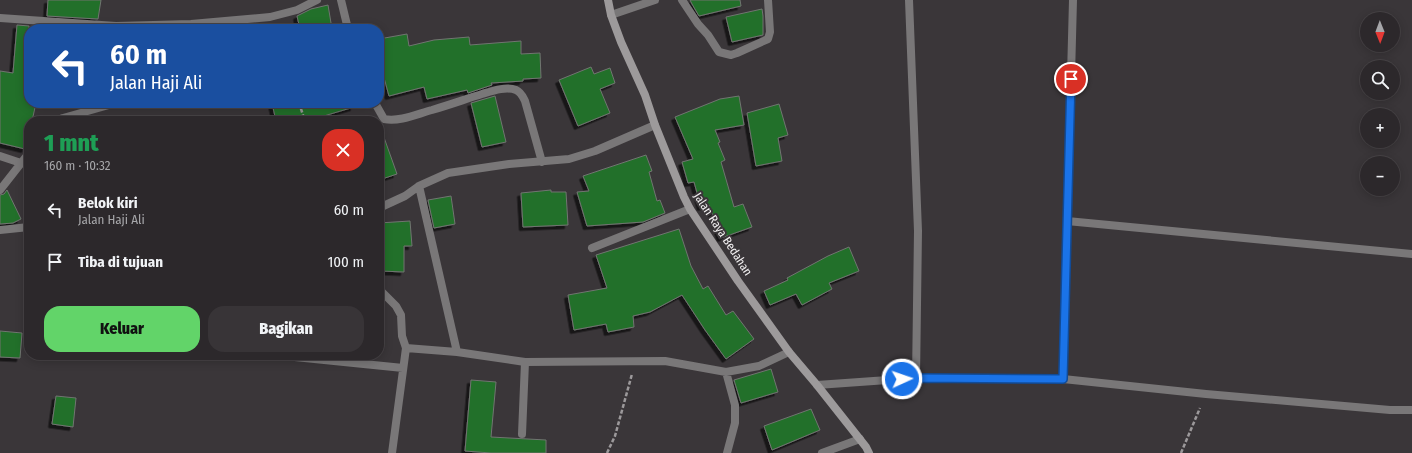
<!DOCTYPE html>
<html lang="id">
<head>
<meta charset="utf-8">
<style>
	body { margin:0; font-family:"Fira Sans Condensed",sans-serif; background:#383437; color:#f1f3f6; height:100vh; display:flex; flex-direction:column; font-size:15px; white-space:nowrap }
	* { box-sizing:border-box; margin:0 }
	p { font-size:13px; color:#a6a6a9 }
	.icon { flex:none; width:22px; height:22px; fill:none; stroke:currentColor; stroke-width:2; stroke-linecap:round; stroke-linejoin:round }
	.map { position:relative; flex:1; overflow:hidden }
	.drawer { position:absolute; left:24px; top:116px; width:360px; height:244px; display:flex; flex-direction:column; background:#2c282b; border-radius:16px; box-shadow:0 2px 10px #0003,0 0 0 1px #484447 }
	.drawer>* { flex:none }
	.banner { position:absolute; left:24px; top:24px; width:360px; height:84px; border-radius:16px; box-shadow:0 2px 10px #0003,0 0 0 1px #484447; background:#1a4fa0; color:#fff; overflow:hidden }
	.needle { width:26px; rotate:179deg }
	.controls { position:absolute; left:1360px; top:12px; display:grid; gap:8px }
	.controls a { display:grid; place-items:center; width:40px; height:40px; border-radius:50%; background:#2c282b; box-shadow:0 2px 10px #0003,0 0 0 1px #484447; font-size:20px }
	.pin { position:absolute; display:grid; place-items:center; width:34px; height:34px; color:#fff; margin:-17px; border:2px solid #fff; border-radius:50%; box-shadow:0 1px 4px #0007 }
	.me { position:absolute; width:44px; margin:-22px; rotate:87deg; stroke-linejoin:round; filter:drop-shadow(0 0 3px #0008) }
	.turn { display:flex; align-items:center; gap:14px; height:84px; padding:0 20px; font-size:18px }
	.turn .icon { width:52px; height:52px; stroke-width:2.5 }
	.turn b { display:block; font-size:28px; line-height:34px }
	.round { display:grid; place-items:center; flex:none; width:42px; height:42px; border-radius:16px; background:#383437 }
	.head { display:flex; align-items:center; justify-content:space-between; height:68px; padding:0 20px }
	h1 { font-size:24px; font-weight:800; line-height:30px; color:#1e9e55 }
	.primary-button { display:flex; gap:8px; margin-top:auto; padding:8px 20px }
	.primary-button a { flex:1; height:46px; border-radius:16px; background:#62d469; color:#111; font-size:16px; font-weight:800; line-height:46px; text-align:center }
	.primary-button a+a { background:#383437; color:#f1f3f6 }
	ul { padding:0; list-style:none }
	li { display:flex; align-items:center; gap:12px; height:52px; padding:0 20px }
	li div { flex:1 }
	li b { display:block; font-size:15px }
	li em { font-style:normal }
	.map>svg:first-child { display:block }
	.building { fill:#216f29; stroke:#717571; filter:url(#shadow) }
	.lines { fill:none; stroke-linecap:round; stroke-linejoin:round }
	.path { stroke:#9c999b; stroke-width:2.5; stroke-dasharray:4 2; stroke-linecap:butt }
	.street { stroke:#797778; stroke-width:8 }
	.secondary { stroke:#9d9a9b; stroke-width:8 }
	.route-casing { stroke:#114b97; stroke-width:10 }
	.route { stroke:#1a73e8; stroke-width:7 }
	.labels { text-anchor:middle; stroke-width:4; stroke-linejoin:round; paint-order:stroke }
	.street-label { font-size:12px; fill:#f3f1f2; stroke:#3a3639 }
</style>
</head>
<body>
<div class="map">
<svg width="1412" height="453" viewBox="0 0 1412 453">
	<defs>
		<filter id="shadow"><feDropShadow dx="-3.5" dy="3.5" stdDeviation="0" flood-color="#0009"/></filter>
	</defs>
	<rect width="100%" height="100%" fill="#3a3639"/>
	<path class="building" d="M48,0h53l-3,19 -51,-3z
		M690,0h50l1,6 -42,10 -7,-12z
		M328,5l4,24h-32l-3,-13 14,-7z
		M762,9l1,7v19l-31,7 -6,-25z
		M17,25l12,1v77h7l-4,18h-3v11l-4,17 -25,-6v-72l13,2z
		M46,27l34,2h-34z
		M407,34l2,12 25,-6 35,-3 1,8 51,-4v13l19,-1 1,25 -18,1v2l-32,2 1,2 -24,8 -1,-3 -40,9 -3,-12 -35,9 -10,-37v-20z
		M591,67l3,7 16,-6 5,15 -15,6 10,24 -32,13 -19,-46z
		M495,96l11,46 -24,5 -11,-44z
		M739,96l5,29 -29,5 5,12 -2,1 7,17 -4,2 13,45 9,-3 9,23 -31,11 -12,-33 -8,2 -7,-25 -6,1 -6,-21 11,-3 -18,-42 45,-18z
		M272,103h81l1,4 -47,14h-31z
		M779,104l9,31 -10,3 4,23 -26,5 -9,-53z
		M381,129l16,45 -18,6v-50z
		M646,155l6,16 -3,1 8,29 3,-1 5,13 -22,9 -56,4 -10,-34 12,-1 -6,-15z
		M7,190l14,29 -8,4 -13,1v-29l4,-1z
		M551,190v2h15l2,33 -45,2 -2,-34z
		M451,196l4,28 -21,4 -6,-28z
		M410,221l2,25h-8v26l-23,-1v-21h-2v-27z
		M679,229l12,37 12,23 5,-3 18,29 7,-4 21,28 -28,20 -21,-29 -23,-35 -32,17 -17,4 1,11 -26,5 -2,-8 -32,6 -6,-35 39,-7 -11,-33z
		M849,247l10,24 -30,12 3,6 -30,16 -6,-11 -26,11 -6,-14 24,-11 -1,-2 41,-22z
		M0,331l22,2 -2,25 -20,-1z
		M771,369l7,23 -37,11 -7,-23z
		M471,380l25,2 -5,55 55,3v13h-55l-26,-2z
		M56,396l20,2 -3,29 -21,-3z
		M811,409l9,21 -48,20 -8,-24z"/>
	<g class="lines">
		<path class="path" d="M299,103l6,18
			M607,453l8,-17 17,-62
			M1181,453l19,-45"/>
		<path class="street" d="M341,0l7,29
			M682,0l16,24 10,11 11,17 12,3 6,-2 31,-14 2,-7 -2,-32
			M909,0l9,231 -2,147
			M611,15l44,-15
			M0,18l116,8 75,-2 79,-7 27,-7 20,-10
			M375,103l9,16c16,3 33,-5 48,-9 17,-5 34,-11 50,-16 10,-3 24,-8 34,-4 5,2 7,7 9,11l17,61
			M56,121l7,-3 53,-15
			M0,156l21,7
			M419,186l38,166
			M0,190l29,-37
			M379,208l26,-12 14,-10 29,-13 61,-9 60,-5 26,-8 60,-26
			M1067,221l345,33
			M0,230l29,-3
			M592,248l98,-39
			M379,285l2,6 15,15 5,9 1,21 4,12 -14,105
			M406,348l51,4 68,10 140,-1 61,11 33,-6 30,-14
			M275,355l128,13
			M726,372l9,33v18l-8,30
			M1063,379l10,-379
			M817,385l99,-7 147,1 143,15 184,16h22
			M522,434l3,-72
			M822,453l38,-14"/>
		<path class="secondary" d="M608,0l3,15 10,27 24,53 10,30 29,72 6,12 48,72 51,71 28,33 49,62 3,6"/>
	</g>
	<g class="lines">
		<defs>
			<path id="route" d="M902,379l14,-1 147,1 8,-300"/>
		</defs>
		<use href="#route" class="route-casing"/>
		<use href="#route" class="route"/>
	</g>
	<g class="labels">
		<g class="street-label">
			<text transform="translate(723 234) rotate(57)" y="4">Jalan Raya Bedahan</text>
		</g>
	</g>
</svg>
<div class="controls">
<a><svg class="needle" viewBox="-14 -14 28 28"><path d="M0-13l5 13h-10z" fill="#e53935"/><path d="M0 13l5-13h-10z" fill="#a6a6a9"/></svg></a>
<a><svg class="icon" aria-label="search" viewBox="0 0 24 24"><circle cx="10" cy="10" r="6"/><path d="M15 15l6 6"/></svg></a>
<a>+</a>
<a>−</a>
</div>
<div class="pin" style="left:1071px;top:79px;background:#d93025"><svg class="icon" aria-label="arrive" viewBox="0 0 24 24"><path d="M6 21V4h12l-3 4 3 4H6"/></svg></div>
<svg class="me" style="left:902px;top:379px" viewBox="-20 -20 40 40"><circle r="17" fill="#1a73e8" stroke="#fff" stroke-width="3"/><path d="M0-11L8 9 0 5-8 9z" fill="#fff"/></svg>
<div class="banner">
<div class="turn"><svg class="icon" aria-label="left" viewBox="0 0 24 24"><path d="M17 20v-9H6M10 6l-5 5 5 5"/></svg><div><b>60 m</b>Jalan Haji Ali</div></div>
</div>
<section class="drawer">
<div class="head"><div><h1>1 mnt</h1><p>160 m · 10:32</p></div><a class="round" style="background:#d93025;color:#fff"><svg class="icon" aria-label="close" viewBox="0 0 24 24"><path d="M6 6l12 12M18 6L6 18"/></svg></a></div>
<ul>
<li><svg class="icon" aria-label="left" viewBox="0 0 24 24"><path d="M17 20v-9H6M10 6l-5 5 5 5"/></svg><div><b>Belok kiri</b><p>Jalan Haji Ali</p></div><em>60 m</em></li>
<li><svg class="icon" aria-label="arrive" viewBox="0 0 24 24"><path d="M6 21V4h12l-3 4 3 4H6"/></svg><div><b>Tiba di tujuan</b></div><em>100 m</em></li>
</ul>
<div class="primary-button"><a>Keluar</a><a>Bagikan</a></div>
</section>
</div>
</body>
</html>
